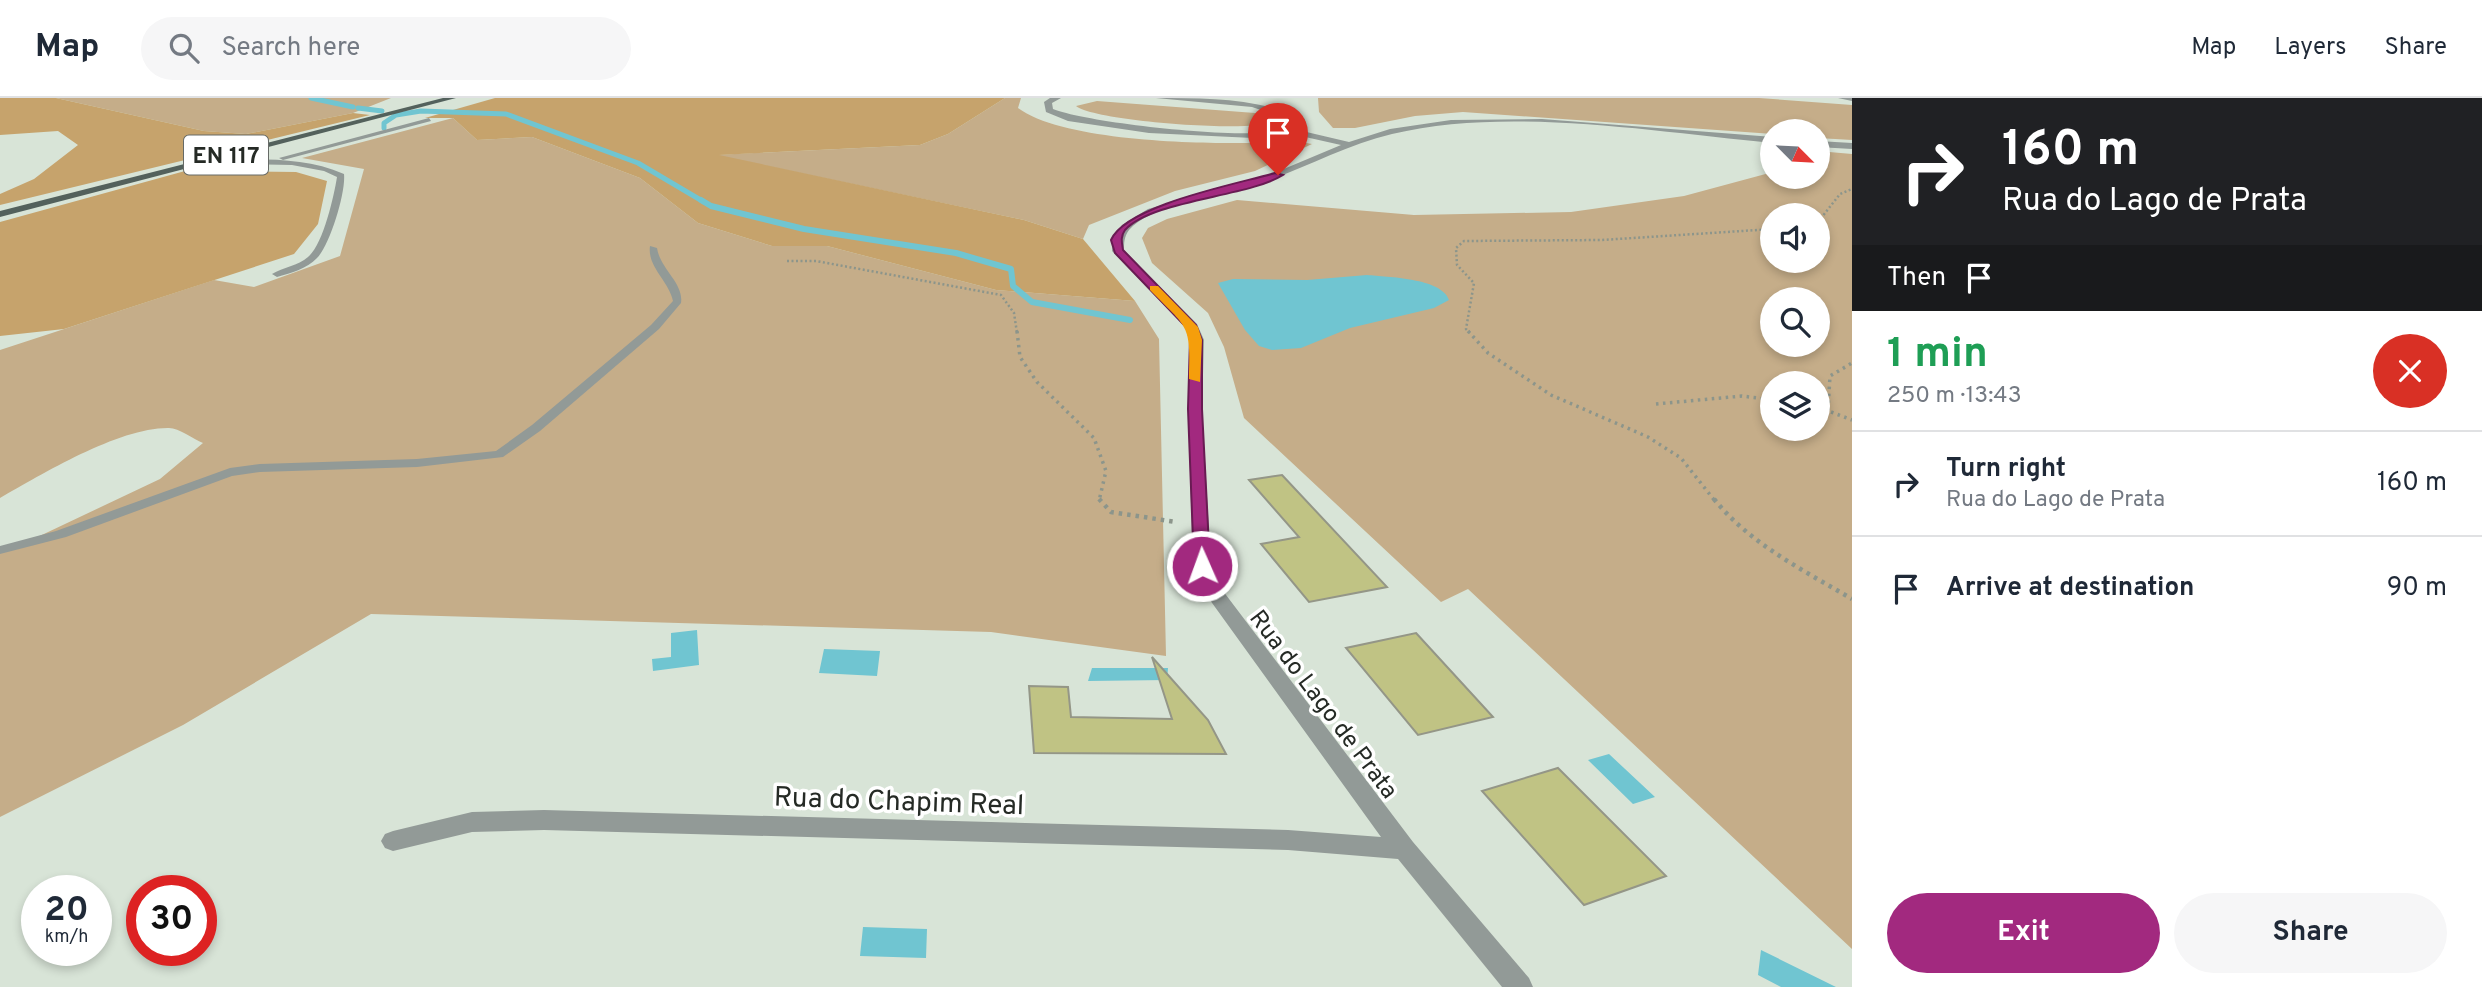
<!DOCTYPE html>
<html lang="en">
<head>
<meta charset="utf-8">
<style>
	body { margin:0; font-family:Overpass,sans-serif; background:#f6f6f7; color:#1f2937; height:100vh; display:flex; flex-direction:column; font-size:26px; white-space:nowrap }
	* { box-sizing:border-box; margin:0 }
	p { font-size:23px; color:#747a83 }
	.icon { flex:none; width:38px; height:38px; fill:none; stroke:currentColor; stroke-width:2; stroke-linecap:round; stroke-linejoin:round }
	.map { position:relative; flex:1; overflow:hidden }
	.sheet { display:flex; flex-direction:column; background:#fff; width:630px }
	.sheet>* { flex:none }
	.banner { background:#202124; color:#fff; overflow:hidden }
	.needle { width:46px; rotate:114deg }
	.buttons { position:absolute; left:1760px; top:21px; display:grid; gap:14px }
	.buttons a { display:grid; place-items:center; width:70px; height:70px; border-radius:50%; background:#fff; box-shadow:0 4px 10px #0003; font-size:35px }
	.speed { position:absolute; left:21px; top:777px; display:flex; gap:14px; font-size:35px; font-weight:700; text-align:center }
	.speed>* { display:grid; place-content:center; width:91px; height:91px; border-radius:50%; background:#fff; box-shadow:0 4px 10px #0003; line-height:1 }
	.speed small { font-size:18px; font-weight:400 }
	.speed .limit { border:10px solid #d22; background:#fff; color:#111 }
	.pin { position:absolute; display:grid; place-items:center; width:60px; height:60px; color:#fff; margin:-72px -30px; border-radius:50% 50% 50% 0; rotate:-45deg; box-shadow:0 0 7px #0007 }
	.pin .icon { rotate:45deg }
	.me { position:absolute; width:77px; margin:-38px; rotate:358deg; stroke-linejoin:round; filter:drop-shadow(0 0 5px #0008) }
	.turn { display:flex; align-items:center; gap:24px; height:147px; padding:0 35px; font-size:32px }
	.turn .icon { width:91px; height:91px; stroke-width:2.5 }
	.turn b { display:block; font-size:49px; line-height:60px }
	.then { display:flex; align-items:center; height:66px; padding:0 35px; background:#0003; gap:14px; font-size:26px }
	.round { display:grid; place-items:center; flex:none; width:74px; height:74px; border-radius:37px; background:#f6f6f7 }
	.head { display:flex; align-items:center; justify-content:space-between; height:119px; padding:0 35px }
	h1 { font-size:42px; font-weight:700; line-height:52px; color:#1e9e55 }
	.action { display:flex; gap:14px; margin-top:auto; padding:14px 35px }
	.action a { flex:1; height:80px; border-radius:42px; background:#a2297f; color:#fff; font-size:28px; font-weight:700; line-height:80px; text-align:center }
	.action a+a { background:#f6f6f7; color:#1f2937 }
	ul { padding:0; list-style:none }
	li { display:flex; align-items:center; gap:21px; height:105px; padding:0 35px; border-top:2px solid #e0e1e3 }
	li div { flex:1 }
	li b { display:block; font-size:26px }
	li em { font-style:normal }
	header { display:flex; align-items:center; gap:42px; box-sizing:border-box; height:98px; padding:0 35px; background:#fff; border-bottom:2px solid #e0e1e3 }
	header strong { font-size:33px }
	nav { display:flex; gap:38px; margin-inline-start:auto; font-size:24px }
	.search { width:490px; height:63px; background:#f6f6f7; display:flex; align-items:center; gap:18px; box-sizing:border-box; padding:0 24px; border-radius:38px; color:#747a83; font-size:26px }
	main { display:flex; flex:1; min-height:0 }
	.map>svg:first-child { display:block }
	.green { fill:#c5ad89; fill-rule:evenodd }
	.forest { fill:#c6a36c }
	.water { fill:#70c5d1 }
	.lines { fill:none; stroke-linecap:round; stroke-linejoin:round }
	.stream-far1 { stroke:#70c5d1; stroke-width:5 }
	.stream { stroke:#70c5d1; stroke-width:6 }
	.building { fill:#c0c384; stroke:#949687; stroke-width:2 }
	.path-far2 { stroke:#8c958b; stroke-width:2.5; stroke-dasharray:2 2.5; stroke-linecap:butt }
	.path-far1 { stroke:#8c958b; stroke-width:3.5; stroke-dasharray:2.5 4.5; stroke-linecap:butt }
	.path { stroke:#8c958b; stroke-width:4.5; stroke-dasharray:3.5 5; stroke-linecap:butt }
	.service { fill:#929a97; fill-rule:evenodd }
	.minor { fill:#929a97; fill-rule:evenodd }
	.primary { fill:#53615c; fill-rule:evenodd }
	.route { fill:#a2297f; stroke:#691b53; stroke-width:2 }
	.slow { fill:#f59e0b }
	.labels { text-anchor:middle; stroke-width:7; stroke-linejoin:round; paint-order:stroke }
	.shield { fill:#fff; stroke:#666a66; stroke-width:2 }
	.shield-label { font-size:23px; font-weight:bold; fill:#252a25 }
	.street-label { font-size:24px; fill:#252a25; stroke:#fff }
	.near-street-label { font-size:28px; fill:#252a25; stroke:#fff }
</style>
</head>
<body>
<header>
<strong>Map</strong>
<div class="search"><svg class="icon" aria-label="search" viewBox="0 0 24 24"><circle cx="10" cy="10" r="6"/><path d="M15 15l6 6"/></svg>Search here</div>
<nav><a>Map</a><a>Layers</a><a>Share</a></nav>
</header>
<main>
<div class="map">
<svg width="1852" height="889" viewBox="0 0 1852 889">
	<rect width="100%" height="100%" fill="#d8e4d7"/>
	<path class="green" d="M56,0h335l-38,15 -107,21 -42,-3z
		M1005,0h16l-3,10c42,31 161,35 214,35 26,1 55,-5 80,1l-57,27 -80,20 -86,34 -6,14 -59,-19 -309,-65 205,-10 28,-11z
		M1318,0h441l93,7v35l-34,-2v-7h-45v3l-310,-22 -48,4 -60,12h-22l-14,-16z
		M1097,3l158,12 13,4 3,5c-19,11 -178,-1 -195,-16z
		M453,20l24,22 55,-3 108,41 58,45 74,23h55l169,44 139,11 24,38 7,317 -175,-24 -620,-18 -188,111 -183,92v-269l8,3 152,-72 43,-36c-10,-4 -24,-15 -34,-15 -49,-1 -127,46 -169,70v-148l214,-70 40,7 86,-31 24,-87 -62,-11z
		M1818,53l34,3v795l-384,-360 -27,13 -197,-184 -20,-71 -16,-34 -56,-50 -10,-25 6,-10 19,-9 70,-19 177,15 157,-3 113,-16 89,-24v5h45zM1773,117h45v46h-45zM1773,201h45v46h-45zM1773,285h45v46h-45z"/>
	<path class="forest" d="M0,0h56l148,33 42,3 107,-21 17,2 -370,90v-11l34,-15 44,-34 -20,-14 -58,4z
		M495,0h510l-57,36 -28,11 -201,10 305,65 59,19 52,62 -139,-11 -169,-44h-55l-74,-23 -58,-45 -108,-41 -55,3 -24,-22h-28z
		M185,73l111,1 31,9 -9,43 -24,30 -230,75 -64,7v-114z"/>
	<path class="water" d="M1367,177c20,2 75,3 82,25l-15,8 -84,20 -49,20 -29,2 -13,-4 -14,-16 -27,-47 15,-4 74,1z
		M697,532l2,35 -46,6 -1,-12 19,-2v-24z
		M824,551l56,2 -3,25 -58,-3z
		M1092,570h76l-1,12 -79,1z
		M1609,656l46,43 -22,7 -45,-44z
		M863,829l64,2 -1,29 -66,-2z
		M1761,852l75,37h-55l-23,-12z"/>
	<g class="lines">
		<path class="stream-far1" d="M311,0l42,9
			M358,10l24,3
			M384,30v-5l12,-8 25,-4 85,3 132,49 66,39"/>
		<path class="stream" d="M701,102l10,6 93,23 152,24 55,16 2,17 19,16 98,18"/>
	</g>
	<path class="building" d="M1282,377l105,112 -78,15 -48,-58 38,-7 -50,-57z
		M1416,535l77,84 -75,18 -72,-87z
		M1152,559l56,63 18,34 -192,-1 -5,-67 39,1 3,30 101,2z
		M1558,670l108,108 -82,29 -102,-114z"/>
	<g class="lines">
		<path class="path-far2" d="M1818,124l22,-28 12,-5
			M787,163h29l185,34 13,18 3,20
			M1470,235l-4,-4 8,-46 -17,-18 -1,-17 8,-7 138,-1 171,-11"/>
		<path class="path-far1" d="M1017,233l3,26 17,25 57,56 12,33 -7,30
			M1468,233l20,22 63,42 97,42 33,21 34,43
			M1656,306l86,-8 31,4
			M1818,309l34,13
			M1828,312l2,-34 22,-13"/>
		<path class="path" d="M1099,401l12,13 65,10
			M1714,401c36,45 89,71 138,100"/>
		<path class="service" d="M429,20l2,3 -148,39 -4,-2z
			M200,61c48,2 98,-5 144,15 2,18 -14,71 -27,84 -10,11 -27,15 -40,19l-5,-3c11,-7 26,-8 36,-17 15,-12 26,-61 29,-80l-13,-6 -32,-6 -95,-2 -1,-2z
			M650,148l7,2c3,21 27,35 24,55l-22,26 -119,102 -37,26 -86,10 -157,5 -28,4 -166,61 -66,17v-8l56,-15 174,-63 30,-4 157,-5 79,-8 36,-26 119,-100 22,-24c-4,-20 -26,-34 -23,-55z"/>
		<path class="minor" d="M1050,0h11l-9,5 1,6c34,14 203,33 236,20 1,-1 6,-6 8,-7l-45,-15 -96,-9c51,0 102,0 149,21l-7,11 51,12 41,-13 61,-9 91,-1 231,18v6c-119,-11 -265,-37 -381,-9 -52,12 -98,41 -150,55 -30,8 -93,17 -113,41 -5,7 -5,13 -5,20l73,74 7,16 -2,69 9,157 9,21 193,255 116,136 4,9h-31l-104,-128 -110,-9 -744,-20 -72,2 -79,19 -8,-3 -4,-7 4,-7 8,-3 79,-19 72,-2 744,20 93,7 -179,-248 -9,-23 -5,-157 2,-69 -4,-12 -74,-77 1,-13 9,-13 26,-16 119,-33 74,-31 -49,-11 -39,4 -104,-5 -81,-12 -22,-9 -2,-10z
			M1838,0h14v3z
			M1818,43l34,2v6l-34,-2z"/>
		<path class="primary" d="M443,0h13l-456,119v-6z"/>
	</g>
	<path class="route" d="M1275,75l8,2c-35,22 -131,25 -158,55 -5,7 -3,13 -2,20l73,75 6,15v69l8,157 -8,5 -8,-5 -6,-157 2,-69 -3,-12 -72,-75 -4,-13c15,-35 126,-56 164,-67z"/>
	<path class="slow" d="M1150,188h8l40,41 4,13 -2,42 -11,-3c2,-56 -1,-50 -39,-89z"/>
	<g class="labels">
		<rect class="shield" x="184" y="37.5" width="84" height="39" rx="5"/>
		<g class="shield-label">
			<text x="226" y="65">EN 117</text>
		</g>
		<g class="street-label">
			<text transform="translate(1324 606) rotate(53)" y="8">Rua do Lago de Prata</text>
		</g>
		<g class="near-street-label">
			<text transform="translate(899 702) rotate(2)" y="10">Rua do Chapim Real</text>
		</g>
	</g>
</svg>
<div class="buttons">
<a><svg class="needle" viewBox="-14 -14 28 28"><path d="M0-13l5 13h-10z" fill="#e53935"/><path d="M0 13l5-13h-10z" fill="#747a83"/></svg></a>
<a><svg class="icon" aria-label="sound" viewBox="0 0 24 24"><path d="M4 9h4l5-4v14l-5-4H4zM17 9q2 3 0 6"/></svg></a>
<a><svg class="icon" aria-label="search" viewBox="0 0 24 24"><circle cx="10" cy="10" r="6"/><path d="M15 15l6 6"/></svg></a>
<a><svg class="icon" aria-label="layers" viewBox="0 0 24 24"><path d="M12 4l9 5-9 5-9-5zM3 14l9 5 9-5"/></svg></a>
</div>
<div class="speed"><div>20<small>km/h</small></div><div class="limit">30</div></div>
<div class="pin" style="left:1278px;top:77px;background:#d93025"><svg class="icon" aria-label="arrive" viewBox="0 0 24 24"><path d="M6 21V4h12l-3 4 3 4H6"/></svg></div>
<svg class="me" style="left:1202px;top:468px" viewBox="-20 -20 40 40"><circle r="17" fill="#a2297f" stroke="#fff" stroke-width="3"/><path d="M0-11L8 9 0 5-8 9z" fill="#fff"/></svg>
</div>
<section class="sheet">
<div class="banner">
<div class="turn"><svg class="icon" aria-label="right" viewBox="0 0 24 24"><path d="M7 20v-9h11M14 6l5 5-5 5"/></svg><div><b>160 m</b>Rua do Lago de Prata</div></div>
<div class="then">Then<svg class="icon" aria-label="arrive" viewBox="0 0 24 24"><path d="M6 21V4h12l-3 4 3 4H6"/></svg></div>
</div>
<div class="head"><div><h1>1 min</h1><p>250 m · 13:43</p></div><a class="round" style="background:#d93025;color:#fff"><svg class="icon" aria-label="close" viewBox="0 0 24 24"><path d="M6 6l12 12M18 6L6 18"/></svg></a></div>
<ul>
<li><svg class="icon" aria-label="right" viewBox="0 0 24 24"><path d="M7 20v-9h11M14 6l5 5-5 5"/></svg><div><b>Turn right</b><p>Rua do Lago de Prata</p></div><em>160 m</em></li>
<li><svg class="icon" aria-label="arrive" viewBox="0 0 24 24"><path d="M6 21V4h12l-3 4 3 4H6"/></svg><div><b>Arrive at destination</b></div><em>90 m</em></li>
</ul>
<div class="action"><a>Exit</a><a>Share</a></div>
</section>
</main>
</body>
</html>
